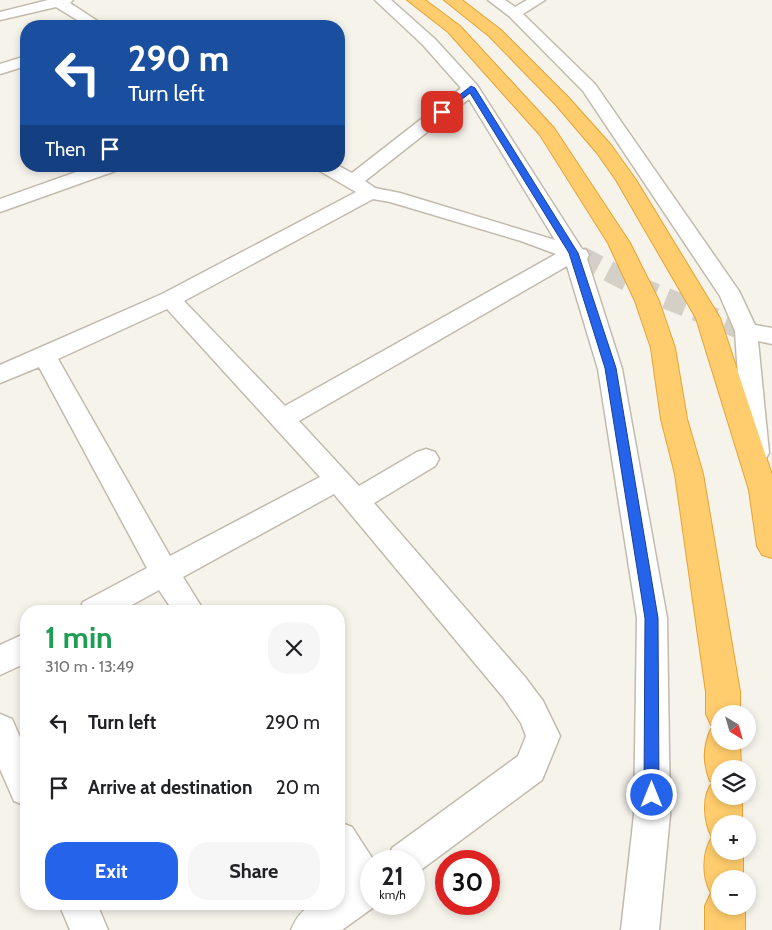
<!DOCTYPE html>
<html lang="en">
<head>
<meta charset="utf-8">
<style>
	body { margin:0; font-family:Cabin,sans-serif; background:#f6f6f6; color:#202124; height:100vh; display:flex; flex-direction:column; font-size:19px; white-space:nowrap }
	* { box-sizing:border-box; margin:0 }
	p { font-size:16px; color:#757577 }
	.icon { flex:none; width:28px; height:28px; fill:none; stroke:currentColor; stroke-width:2; stroke-linecap:round; stroke-linejoin:round }
	.map { position:relative; flex:1; overflow:hidden }
	.drawer { position:absolute; left:20px; top:605px; width:325px; height:305px; display:flex; flex-direction:column; background:#fff; border-radius:20px; box-shadow:0 2px 8px #0003 }
	.drawer>* { flex:none }
	.banner { position:absolute; left:20px; top:20px; width:325px; height:152px; border-radius:20px; box-shadow:0 2px 8px #0003; background:#1a4fa0; color:#fff; overflow:hidden }
	.needle { width:32px; rotate:143deg }
	.fabs { position:absolute; left:711px; top:705px; display:grid; gap:10px }
	.fabs a { display:grid; place-items:center; width:45px; height:45px; border-radius:50%; background:#fff; box-shadow:0 2px 8px #0003; font-size:25px }
	.speed { position:absolute; left:360px; top:850px; display:flex; gap:10px; font-size:25px; font-weight:700; text-align:center }
	.speed>* { display:grid; place-content:center; width:65px; height:65px; border-radius:50%; background:#fff; box-shadow:0 2px 8px #0003; line-height:1 }
	.speed small { font-size:12px; font-weight:400 }
	.speed .limit { border:8px solid #d22; background:#fff; color:#111 }
	.pin { position:absolute; display:grid; place-items:center; width:42px; height:42px; color:#fff; margin:-21px; border-radius:10px; box-shadow:0 2px 8px #0006 }
	.me { position:absolute; width:55px; margin:-28px; rotate:0deg; stroke-linejoin:round; filter:drop-shadow(0 0 4px #0008) }
	.turn { display:flex; align-items:center; gap:18px; height:105px; padding:0 25px; font-size:22px }
	.turn .icon { width:65px; height:65px; stroke-width:2.5 }
	.turn b { display:block; font-size:35px; line-height:42px }
	.then { display:flex; align-items:center; height:48px; padding:0 25px; background:#0003; gap:10px; font-size:19px }
	.round { display:grid; place-items:center; flex:none; width:52px; height:52px; border-radius:20px; background:#f6f6f6 }
	.headline { display:flex; align-items:center; justify-content:space-between; height:85px; padding:0 25px }
	h1 { font-size:30px; font-weight:700; line-height:38px; color:#1e9e55 }
	.button { display:flex; gap:10px; margin-top:auto; padding:10px 25px }
	.button a { flex:1; height:58px; border-radius:20px; background:#2563eb; color:#fff; font-size:20px; font-weight:700; line-height:58px; text-align:center }
	.button a+a { background:#f6f6f6; color:#202124 }
	ul { padding:0; list-style:none }
	li { display:flex; align-items:center; gap:15px; height:65px; padding:0 25px }
	li div { flex:1 }
	li b { display:block; font-size:19px }
	li em { font-style:normal }
	.map>svg:first-child { display:block }
	.lines { fill:none; stroke-linecap:round; stroke-linejoin:round }
	.minor-tunnel { stroke:#d4d0c7; stroke-width:21; stroke-dasharray:21 11; stroke-linecap:butt }
	.minor-casing { stroke:#c2bbad; stroke-width:3 }
	.highway-casing { stroke:#e5a336; stroke-width:2 }
	.minor { fill:#fff; fill-rule:evenodd }
	.highway { fill:#ffcd6d; fill-rule:evenodd }
	.route { fill:#2563eb; stroke:#184099 }
</style>
</head>
<body>
<div class="map">
<svg width="772" height="930" viewBox="0 0 772 930">
	<rect width="100%" height="100%" fill="#f6f3eb"/>
	<g class="lines">
		<path class="minor-tunnel" d="M580,256l61,32 105,43"/>
		<defs>
			<path id="minor" d="M48,0h25l-3,3 35,23h-18l-31,-19 -56,13v-8z
				M375,0h16l44,39 42,46 105,164 4,1 3,5 -2,4 35,110 45,249 3,197 -11,115h-38l13,-115 3,-197 -39,-249 -31,-103 -268,155 60,65 58,-34 9,-3 9,3 4,7 -4,7 -61,37 151,174 18,24 17,35 -18,44 -128,95v-14h-27l5,-13 126,-92 8,-20 -5,-13 -18,-26 -169,-203 -151,83 21,34h-31l-14,-21 -38,21h-42l4,-9 64,-34 -108,-201 -39,16v-18l162,-71 194,-102 -38,-22 -2,-4h23l13,7 109,-85 -38,-43zM469,99l86,141 -155,-47 -25,-5 -10,-7zM373,199l17,3 131,39 35,13 -271,152 -101,-105zM167,309l153,168 -150,79 -112,-197z
				M488,0h17l10,7 12,-7h18l-22,14 72,70 144,207 16,34 17,3v16l-14,-3 11,112 -4,7 -9,3 -9,-3 -4,-7 -8,-122 -15,-35 -137,-205 -74,-75z
				M26,56v10l-26,8v-10z
				M93,166h27l-2,4 -118,42v-13z
				M26,633v30l-26,12v-30z
				M0,714l12,5 14,32v55l-12,-5 -14,-32z
				M339,822l13,5 22,34h-3v43h7l-36,26h-51c11,-26 22,-26 48,-26v-17l6,-5 -6,-10z
				M59,904h38l11,26h-38z"/>
			<path id="highway" d="M407,0h18l35,26 94,102 76,115 29,58 16,47 12,71 16,55 37,218v22h-20v27h20l1,28h-21v27h22v28h-22v27h23v28h-23v27h25v24h-40v-24l6,-13c-9,-16 -9,-40 1,-56 -8,-14 -11,-42 1,-55l-3,-1c-7,-17 -7,-35 1,-52l4,-2 -4,-2 -5,-11v-22l-31,-218 -14,-55 -10,-71 -16,-47 -27,-58 -68,-108 -92,-103z
				M444,0h18l39,30 67,67 43,48 25,35 84,138 52,157v83l-10,-3 -5,-9 -8,-56 -53,-172 -80,-138 -19,-27 -41,-48 -67,-69z"/>
		</defs>
		<use href="#minor" class="minor-casing"/>
		<use href="#highway" class="highway-casing"/>
		<use href="#minor" class="minor"/>
		<use href="#highway" class="highway"/>
	</g>
	<path class="route" d="M471,86l4,2 103,165 38,115 42,250 1,177 -2,6 -5,2 -6,-2 -2,-6 1,-177 -40,-250 -36,-115 -99,-160 -26,20 -6,-1z"/>
</svg>
<div class="fabs">
<a><svg class="needle" viewBox="-14 -14 28 28"><path d="M0-13l5 13h-10z" fill="#e53935"/><path d="M0 13l5-13h-10z" fill="#757577"/></svg></a>
<a><svg class="icon" aria-label="layers" viewBox="0 0 24 24"><path d="M12 4l9 5-9 5-9-5zM3 14l9 5 9-5"/></svg></a>
<a>+</a>
<a>−</a>
</div>
<div class="speed"><div>21<small>km/h</small></div><div class="limit">30</div></div>
<div class="pin" style="left:442px;top:112px;background:#d93025"><svg class="icon" aria-label="arrive" viewBox="0 0 24 24"><path d="M6 21V4h12l-3 4 3 4H6"/></svg></div>
<svg class="me" style="left:652px;top:795px" viewBox="-20 -20 40 40"><circle r="17" fill="#2563eb" stroke="#fff" stroke-width="3"/><path d="M0-11L8 9 0 5-8 9z" fill="#fff"/></svg>
<div class="banner">
<div class="turn"><svg class="icon" aria-label="left" viewBox="0 0 24 24"><path d="M17 20v-9H6M10 6l-5 5 5 5"/></svg><div><b>290 m</b>Turn left</div></div>
<div class="then">Then<svg class="icon" aria-label="arrive" viewBox="0 0 24 24"><path d="M6 21V4h12l-3 4 3 4H6"/></svg></div>
</div>
<section class="drawer">
<div class="headline"><div><h1>1 min</h1><p>310 m · 13:49</p></div><a class="round"><svg class="icon" aria-label="close" viewBox="0 0 24 24"><path d="M6 6l12 12M18 6L6 18"/></svg></a></div>
<ul>
<li><svg class="icon" aria-label="left" viewBox="0 0 24 24"><path d="M17 20v-9H6M10 6l-5 5 5 5"/></svg><div><b>Turn left</b></div><em>290 m</em></li>
<li><svg class="icon" aria-label="arrive" viewBox="0 0 24 24"><path d="M6 21V4h12l-3 4 3 4H6"/></svg><div><b>Arrive at destination</b></div><em>20 m</em></li>
</ul>
<div class="button"><a>Exit</a><a>Share</a></div>
</section>
</div>
</body>
</html>
